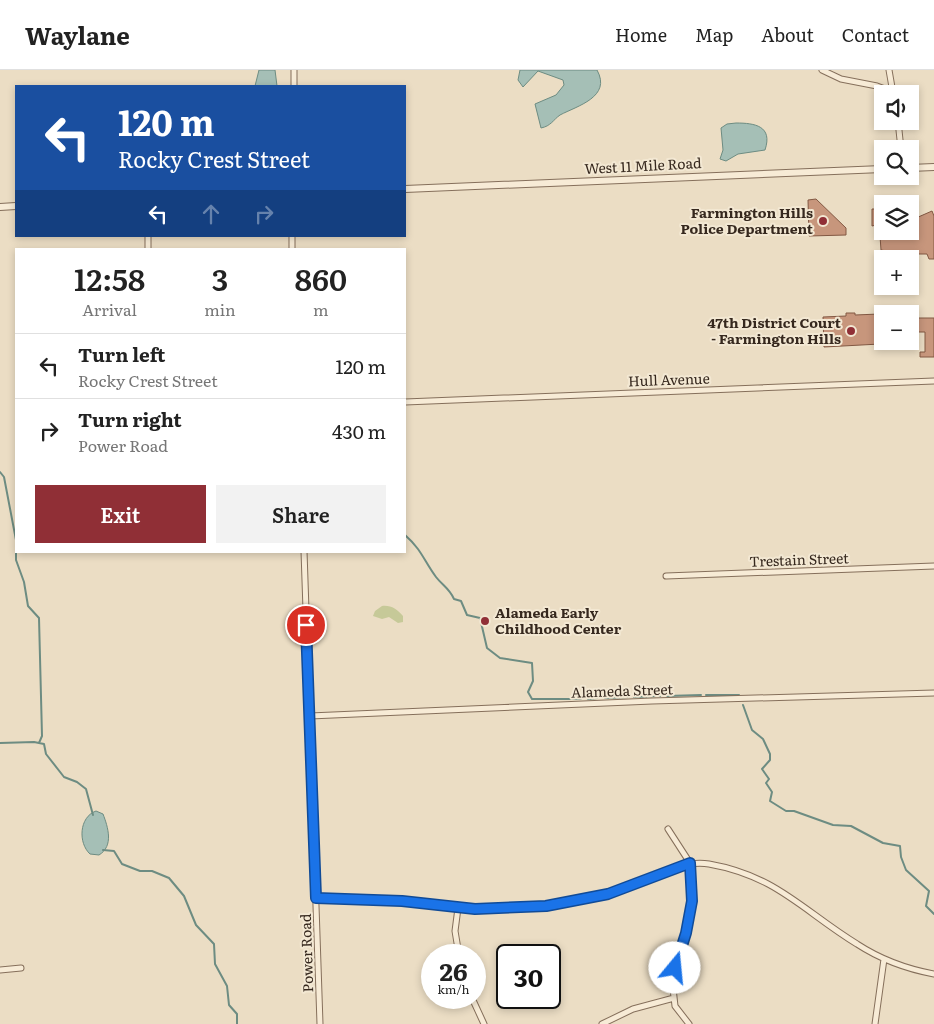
<!DOCTYPE html>
<html lang="en">
<head>
<meta charset="utf-8">
<style>
	body { margin:0; font-family:Literata,serif; background:#f2f2f2; color:#222; height:100vh; display:flex; flex-direction:column; font-size:19px; white-space:nowrap }
	* { box-sizing:border-box; margin:0 }
	p { font-size:16px; color:#767676 }
	.icon { flex:none; width:28px; height:28px; fill:none; stroke:currentColor; stroke-width:2; stroke-linecap:round; stroke-linejoin:round }
	.map { position:relative; flex:1; overflow:hidden }
	.drawer { position:absolute; left:15px; top:178px; width:391px; height:305px; display:flex; flex-direction:column; background:#fff; border-radius:0px; box-shadow:0 2px 8px #0003 }
	.drawer>* { flex:none }
	.banner { position:absolute; left:15px; top:15px; width:391px; height:152px; border-radius:0px; box-shadow:0 2px 8px #0003; background:#1a4fa0; color:#fff; overflow:hidden }
	.controls { position:absolute; left:874px; top:15px; display:grid; gap:10px }
	.controls a { display:grid; place-items:center; width:45px; height:45px; border-radius:0px; background:#fff; box-shadow:0 2px 8px #0003; font-size:25px }
	.speed { position:absolute; left:421px; top:874px; display:flex; gap:10px; font-size:25px; font-weight:700; text-align:center }
	.speed>* { display:grid; place-content:center; width:65px; height:65px; border-radius:50%; background:#fff; box-shadow:0 2px 8px #0003; line-height:1 }
	.speed small { font-size:12px; font-weight:400 }
	.speed .limit { border:2px solid #111; border-radius:8px; background:#fff; color:#111 }
	.pin { position:absolute; display:grid; place-items:center; width:42px; height:42px; color:#fff; margin:-21px; border:2px solid #fff; border-radius:50%; box-shadow:0 1px 5px #0007 }
	.me { position:absolute; width:55px; margin:-28px; rotate:17deg; stroke-linejoin:round; filter:drop-shadow(0 0 4px #0008) }
	.turn { display:flex; align-items:center; gap:18px; height:105px; padding:0 20px; font-size:22px }
	.turn .icon { width:65px; height:65px; stroke-width:2.5 }
	.turn b { display:block; font-size:35px; line-height:42px }
	.lanes { display:flex; align-items:center; height:48px; padding:0 20px; background:#0003; justify-content:center; gap:25px; direction:ltr }
	.lanes .off { opacity:.35 }
	.eta { display:flex; justify-content:space-evenly; align-items:center; height:85px; text-align:center }
	.eta b { font-size:30px; font-weight:600; line-height:35px }
	.action { display:flex; gap:10px; margin-top:auto; padding:10px 20px }
	.action a { flex:1; height:58px; border-radius:0px; background:#902f36; color:#fff; font-size:20px; font-weight:600; line-height:58px; text-align:center }
	.action a+a { background:#f2f2f2; color:#222 }
	ul { padding:0; list-style:none }
	li { display:flex; align-items:center; gap:15px; height:65px; padding:0 20px; border-top:1px solid #e0e0e0 }
	li div { flex:1 }
	li b { display:block; font-size:19px }
	li em { font-style:normal }
	header { display:flex; align-items:center; gap:30px; box-sizing:border-box; height:70px; padding:0 25px; background:#fff; border-bottom:1px solid #e0e0e0 }
	header strong { font-size:24px }
	nav { display:flex; gap:28px; margin-inline-start:auto; font-size:18px }
	.map>svg:first-child { display:block }
	.green { fill:#c6c998 }
	.water { fill:#a5bfb6; stroke:#6d8c82 }
	.lines { fill:none; stroke-linecap:round; stroke-linejoin:round }
	.stream { stroke:#6d8c82; stroke-width:2 }
	.building { fill:#c7967c; stroke:#825843 }
	.minor-casing { stroke:#856f5b; stroke-width:7 }
	.tertiary-casing { stroke:#856f5b; stroke-width:8 }
	.minor { stroke:#f7ebd6; stroke-width:5 }
	.tertiary { stroke:#f7ebd6; stroke-width:6 }
	.route-casing { stroke:#114b97; stroke-width:12 }
	.route { stroke:#1a73e8; stroke-width:9 }
	.poi-dot { fill:#902f36; stroke:#f3e8d3; stroke-width:2 }
	.labels { text-anchor:middle; stroke-width:4; stroke-linejoin:round; paint-order:stroke }
	.street-label { font-size:14px; fill:#36281e; stroke:#f3e8d3 }
	.poi-label { font-size:14px; font-weight:bold; fill:#36281e; stroke:#f3e8d3; text-anchor:end }
</style>
</head>
<body>
<header>
<strong>Waylane</strong>
<nav><a>Home</a><a>Map</a><a>About</a><a>Contact</a></nav>
</header>
<div class="map">
<svg width="934" height="954" viewBox="0 0 934 954">
	<rect width="100%" height="100%" fill="#ebddc4"/>
	<path class="green" d="M382,536c9,-1 15,3 21,10v6l-5,1 -9,-6 -7,2 -9,-3 2,-5z"/>
	<path class="water" d="M259,0h16l2,16h-22z
		M520,0h77c15,27 -20,36 -37,45 -7,5 -9,11 -19,13l-6,-24 21,-9 8,-10 -1,-5 -25,-9 -15,16 -5,-7z
		M736,53c19,0 37,3 29,27l-27,4 -12,7 -6,-2 3,-9 -2,-22 6,-4z
		M96,741l7,3c5,13 11,32 -4,41l-9,-1c-12,-11 -11,-37 6,-43z"/>
	<g class="lines">
		<path class="stream" d="M0,402l4,5 12,63
			M405,465c17,15 19,26 31,42 7,9 13,11 18,22l7,2 6,14 13,3 7,30 13,10 32,5 1,18 -5,11 4,7h49
			M16,473v17l8,22 4,24 11,12 3,118 -3,7
			M706,625h33
			M667,626l34,-1
			M634,627l26,-1
			M605,628l24,-1
			M588,629l9,-1
			M743,635l9,25 11,9 7,15v6l-8,9 7,10 -3,4 6,9 -2,9 16,10h8l39,14 18,1 32,17 17,3 1,11 5,13 23,21 -3,15 8,8
			M0,673l34,-1 10,2 2,10 18,23 13,5 9,7 7,26
			M103,780l11,1 8,13 18,7h12l17,7 15,18 12,29 18,19 1,20 12,22 2,19 8,9v10"/>
	</g>
	<path class="building" d="M816,129l30,29v7l-37,1 -1,-36z
		M910,135l6,13 16,-7 2,5v43h-5l-2,-5h-12v13h-5v-8h-13v-4h-4l-1,-3 -11,-2 -1,-14h-4v-11l-4,1v-17h7v2h3v20h28z
		M846,243h9v2l24,-1 1,30 -56,3 -1,-30 23,-1z
		M916,248h18v39h-14v-5h5v-20h-9z"/>
	<g class="lines">
		<defs>
			<path id="minor" d="M294,0v16
				M822,0l19,9 36,7 16,6
				M889,0l4,23
				M898,51l3,28
				M148,166v13
				M292,166v13
				M405,332l529,-21
				M304,481l16,473
				M666,506l268,-10
				M310,646l342,-15 282,-8
				M668,759l22,34 2,38 -6,32 -11,35 -2,20 2,18 14,18
				M316,828c29,1 58,0 87,3 24,2 47,7 71,8 45,2 89,-4 132,-14 32,-8 70,-37 103,-31 68,12 94,47 148,80 23,15 50,25 77,30
				M458,838l-3,23 4,24
				M0,900l21,-2
				M472,928l12,26
				M602,954l31,-15 41,-11
				M875,954l9,-65"/>
			<path id="tertiary" d="M910,98l24,-1
				M405,119l477,-20
				M0,137l16,-1"/>
		</defs>
		<use href="#minor" class="minor-casing"/>
		<use href="#tertiary" class="tertiary-casing"/>
		<use href="#minor" class="minor"/>
		<use href="#tertiary" class="tertiary"/>
	</g>
	<g class="lines">
		<defs>
			<path id="route" d="M306,555l10,273 86,3 73,8 71,-3 62,-12 82,-31 2,38 -6,32 -11,35"/>
		</defs>
		<use href="#route" class="route-casing"/>
		<use href="#route" class="route"/>
	</g>
	<g class="poi-dot">
		<circle cx="823" cy="151" r="5"/>
		<circle cx="851" cy="261" r="5"/>
		<circle cx="485" cy="551" r="5"/>
	</g>
	<g class="labels">
		<g class="street-label">
			<text transform="translate(643 96) rotate(-3)" y="5">West 11 Mile Road</text>
			<text transform="translate(669 310) rotate(-2)" y="5">Hull Avenue</text>
			<text transform="translate(799 490) rotate(-2)" y="5">Trestain Street</text>
			<text transform="translate(622 621) rotate(-2)" y="5">Alameda Street</text>
			<text transform="translate(307 883) rotate(-92)" y="5">Power Road</text>
		</g>
		<g class="poi-label">
			<text x="813" y="148">Farmington Hills<tspan x="813" dy="16">Police Department</tspan></text>
			<text x="841" y="258">47th District Court<tspan x="841" dy="16">- Farmington Hills</tspan></text>
			<text x="495" y="548" text-anchor="start">Alameda Early<tspan x="495" dy="16">Childhood Center</tspan></text>
		</g>
	</g>
</svg>
<div class="controls">
<a><svg class="icon" aria-label="sound" viewBox="0 0 24 24"><path d="M4 9h4l5-4v14l-5-4H4zM17 9q2 3 0 6"/></svg></a>
<a><svg class="icon" aria-label="search" viewBox="0 0 24 24"><circle cx="10" cy="10" r="6"/><path d="M15 15l6 6"/></svg></a>
<a><svg class="icon" aria-label="layers" viewBox="0 0 24 24"><path d="M12 4l9 5-9 5-9-5zM3 14l9 5 9-5"/></svg></a>
<a>+</a>
<a>−</a>
</div>
<div class="speed"><div>26<small>km/h</small></div><div class="limit">30</div></div>
<div class="pin" style="left:306px;top:555px;background:#d93025"><svg class="icon" aria-label="arrive" viewBox="0 0 24 24"><path d="M6 21V4h12l-3 4 3 4H6"/></svg></div>
<svg class="me" style="left:675px;top:898px" viewBox="-20 -20 40 40"><circle r="19" fill="#fff"/><path d="M0-13L10 11 0 6-10 11z" fill="#1a73e8"/></svg>
<div class="banner">
<div class="turn"><svg class="icon" aria-label="left" viewBox="0 0 24 24"><path d="M17 20v-9H6M10 6l-5 5 5 5"/></svg><div><b>120 m</b>Rocky Crest Street</div></div>
<div class="lanes"><svg class="icon" aria-label="left" viewBox="0 0 24 24"><path d="M17 20v-9H6M10 6l-5 5 5 5"/></svg><svg class="icon off" aria-label="ahead" viewBox="0 0 24 24"><path d="M12 20V5M6 11l6-6 6 6"/></svg><svg class="icon off" aria-label="right" viewBox="0 0 24 24"><path d="M7 20v-9h11M14 6l5 5-5 5"/></svg></div>
</div>
<section class="drawer">
<div class="eta">
<div><b>12:58</b><p>Arrival</p></div>
<div><b>3</b><p>min</p></div>
<div><b>860</b><p>m</p></div>
</div>
<ul>
<li><svg class="icon" aria-label="left" viewBox="0 0 24 24"><path d="M17 20v-9H6M10 6l-5 5 5 5"/></svg><div><b>Turn left</b><p>Rocky Crest Street</p></div><em>120 m</em></li>
<li><svg class="icon" aria-label="right" viewBox="0 0 24 24"><path d="M7 20v-9h11M14 6l5 5-5 5"/></svg><div><b>Turn right</b><p>Power Road</p></div><em>430 m</em></li>
</ul>
<div class="action"><a>Exit</a><a>Share</a></div>
</section>
</div>
</body>
</html>
